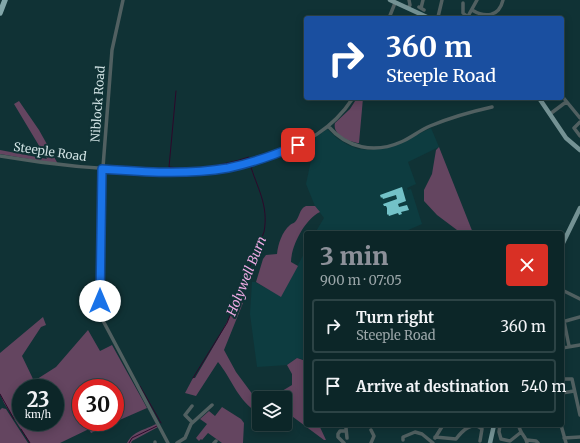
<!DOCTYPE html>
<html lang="en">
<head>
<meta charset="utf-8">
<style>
	body { margin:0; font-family:Merriweather,serif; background:#1a3234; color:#f1f3f6; height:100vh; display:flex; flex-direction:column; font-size:15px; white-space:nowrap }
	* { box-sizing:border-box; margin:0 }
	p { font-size:13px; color:#9aa5a8 }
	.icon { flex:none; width:22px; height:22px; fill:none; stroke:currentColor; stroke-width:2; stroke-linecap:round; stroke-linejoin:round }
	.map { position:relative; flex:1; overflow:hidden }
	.details { position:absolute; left:304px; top:231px; width:260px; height:196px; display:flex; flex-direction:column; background:#0c2628; border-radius:4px; box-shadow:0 2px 10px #0003,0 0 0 1px #2c4345 }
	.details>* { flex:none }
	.hud { position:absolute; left:304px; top:16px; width:260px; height:84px; border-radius:4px; box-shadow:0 2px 10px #0003,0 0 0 1px #2c4345; background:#1a4fa0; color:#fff; overflow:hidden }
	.controls { position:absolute; left:252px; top:391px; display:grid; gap:8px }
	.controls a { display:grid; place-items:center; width:40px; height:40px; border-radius:4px; background:#0c2628; box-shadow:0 2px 10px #0003,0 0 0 1px #2c4345; font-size:20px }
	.speed { position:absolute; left:12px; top:379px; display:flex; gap:8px; font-size:20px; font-weight:700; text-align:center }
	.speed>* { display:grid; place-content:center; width:52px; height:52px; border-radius:50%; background:#0c2628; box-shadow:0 2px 10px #0003,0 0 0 1px #2c4345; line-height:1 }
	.speed small { font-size:10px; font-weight:400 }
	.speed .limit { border:6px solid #d22; background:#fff; color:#111 }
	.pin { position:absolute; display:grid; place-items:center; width:34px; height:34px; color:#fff; margin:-17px; border-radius:8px; box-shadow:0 2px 6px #0006 }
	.me { position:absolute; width:44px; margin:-22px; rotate:0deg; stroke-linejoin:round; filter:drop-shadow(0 0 3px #0008) }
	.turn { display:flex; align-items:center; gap:14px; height:84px; padding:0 16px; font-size:18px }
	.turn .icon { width:52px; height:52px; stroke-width:2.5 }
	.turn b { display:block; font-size:28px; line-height:34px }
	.round { display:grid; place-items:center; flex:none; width:42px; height:42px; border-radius:4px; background:#1a3234 }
	.head { display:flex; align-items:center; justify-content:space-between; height:68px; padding:0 16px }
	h1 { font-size:24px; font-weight:800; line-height:30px; color:#8c9099 }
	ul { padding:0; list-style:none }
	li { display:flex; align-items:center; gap:12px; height:54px; margin:0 8px 6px; padding:0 8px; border:2px solid #2c4345; border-radius:4px }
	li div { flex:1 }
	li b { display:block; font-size:15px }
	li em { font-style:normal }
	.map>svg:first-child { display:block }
	.built { fill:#0d3c40 }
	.green { fill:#644560; fill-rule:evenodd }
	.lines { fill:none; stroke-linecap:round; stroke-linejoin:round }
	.stream { stroke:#2d082a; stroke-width:1 }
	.building { fill:#73c2c8 }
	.minor { stroke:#516061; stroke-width:3.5 }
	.major { stroke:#749294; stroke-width:4.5 }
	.highway { stroke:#82a6a9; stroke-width:5.5 }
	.route-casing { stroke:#114b97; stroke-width:10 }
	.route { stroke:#1a73e8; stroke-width:7 }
	.labels { text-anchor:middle; stroke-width:4; stroke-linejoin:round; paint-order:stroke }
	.street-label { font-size:12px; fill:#cddfe0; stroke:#103235 }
	.water-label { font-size:13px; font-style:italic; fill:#efabe5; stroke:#103235 }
</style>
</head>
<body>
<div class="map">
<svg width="580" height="443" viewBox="0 0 580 443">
	<rect width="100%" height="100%" fill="#103235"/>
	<path class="built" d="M431,128l8,19 -31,15 8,22 -9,4 1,2 3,-1 11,35 -16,7v2h-91l9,-15 -9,-12 -9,-22 10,-47 11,-8 11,10 10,6 10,4 13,1 29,-7z
		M306,250v110l-9,-2 -10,7 -30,2 -7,-53 2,-32h3l26,14z"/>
	<path class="green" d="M357,98h6l-4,45c-9,-1 -27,-8 -24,-20l15,-14z
		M19,101l20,29 19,34 -58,-10v-4l47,9 -33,-55z
		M439,147l34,86h-12l-24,-18 -13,-14v-11l8,-16 4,-24z
		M306,206h9l5,6c-15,7 -29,34 -29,50l7,4 -17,31 -25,-15 7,-23 3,-4 11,-1c1,-10 5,-22 13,-29 2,-2 3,-1 5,-3 5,-5 4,-13 11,-16z
		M237,301l6,2 -19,47 12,22 20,27v11h-2c-17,-12 -23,-32 -36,-48l-22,34 -11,-3 8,-15h2c15,-26 30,-49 42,-77z
		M43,317l3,8 -5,2 -19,29 12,25 22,-14 32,-37 12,21 12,-6 35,63 -32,14v-34h-34v34h34l-24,11 -2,-4 -29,14h-30l-26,-40 -4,-9v-41zM21,388h34v34h-34z
		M297,358l6,2 3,16v49h13l7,15h-2l-39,-29v-13h-17l-1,-1 10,-3 15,-9v-11l-5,-9z
		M222,407l19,12 3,4 -1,20h-21l-14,-10 -6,7 -1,-1 -2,2 -3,-3 11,-14 -7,-5 9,-8 6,5z
		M2,408l4,1 22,34h-28v-33z
		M156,424l2,3 -26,14 -1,2h-4c6,-12 18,-13 29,-19z"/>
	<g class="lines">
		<path class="stream" d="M176,91l-7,76c24,4 56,-2 80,-10l1,4
			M97,287l1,-26
			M97,290l1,28
			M193,378l34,-55 37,-91c5,-27 -7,-44 -14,-68
			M140,386l21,37
			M0,394l14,25
			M21,429l9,14
			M129,443l3,-5 25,-12"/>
	</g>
	<path class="building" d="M402,187l4,14 -8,3 1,3 8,-2 2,5 -8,2 1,2 -3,1 -1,-2 -9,3 -1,-2 -1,1v-7l-1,-2h-2l-1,-2 14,-5 -1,-4 -13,4 -1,-2 -1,1 -1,-3z"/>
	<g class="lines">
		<path class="minor" d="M123,0l-11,50 -9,117 -2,3 -1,145 68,128
			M463,3v10l5,4
			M419,7l5,3
			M408,8l2,-3 -1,-5
			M421,8l2,-8
			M472,10c13,8 27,7 31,-10
			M438,17l4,-17
			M389,18l6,-15
			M467,18l10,-18
			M562,96l18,22
			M550,114l16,-12
			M580,122l-6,6 6,8
			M328,126c19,22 46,28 73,16 10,-4 19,-12 29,-16 17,-7 44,-15 62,-19
			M0,156c52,9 104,14 157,15 24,0 49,1 72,-4 14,-2 28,-8 41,-12 35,-11 62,-25 83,-57
			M562,290l18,9
			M564,321l5,25
			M562,322l18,-5
			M562,348l18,-3
			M562,379h10l8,36
			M562,393l12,-2
			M192,406l-7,9 7,7
			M500,425l-1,7 2,7
			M519,425c0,8 7,11 8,18
			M561,425l5,18
			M346,428l1,10
			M435,437l21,2c6,-8 17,-19 26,-10l-2,12
			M435,438l8,-13
			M564,438l16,-1
			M501,439l9,2 10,-8
			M403,440v-3l12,-5 7,2 11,9
			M527,440l9,1 2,2
			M155,443v-1
			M177,443l8,-5 6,-14 21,-19
			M214,443l2,-2
			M344,443l-6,-6v-3l2,-3h6
			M371,443l3,-7 -3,-6"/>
		<path class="major" d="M390,0l39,18
			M539,98l27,40 14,12
			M562,245l18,-37
			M490,443l4,-18"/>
		<path class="highway" d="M0,13l5,-13"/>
	</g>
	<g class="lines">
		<defs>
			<path id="route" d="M100,301l2,-132c41,3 85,6 126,-1 24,-5 49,-14 70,-23"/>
		</defs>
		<use href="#route" class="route-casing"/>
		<use href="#route" class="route"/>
	</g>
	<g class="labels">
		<g class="street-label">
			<text transform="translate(98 104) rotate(-86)" y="4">Niblock Road</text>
			<text transform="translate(50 152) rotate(8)" y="4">Steeple Road</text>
		</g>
		<g class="water-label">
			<text transform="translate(246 276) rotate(-68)" y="5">Holywell Burn</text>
		</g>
	</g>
</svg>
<div class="controls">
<a><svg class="icon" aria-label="layers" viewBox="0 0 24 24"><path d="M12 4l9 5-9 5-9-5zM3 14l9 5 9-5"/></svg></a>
</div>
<div class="speed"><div>23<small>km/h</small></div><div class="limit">30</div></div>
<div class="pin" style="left:298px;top:145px;background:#d93025"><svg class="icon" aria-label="arrive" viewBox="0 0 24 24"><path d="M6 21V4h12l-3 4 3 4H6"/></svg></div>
<svg class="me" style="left:100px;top:301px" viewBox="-20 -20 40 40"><circle r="19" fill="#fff"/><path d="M0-13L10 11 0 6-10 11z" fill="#1a73e8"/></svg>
<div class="hud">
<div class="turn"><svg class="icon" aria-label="right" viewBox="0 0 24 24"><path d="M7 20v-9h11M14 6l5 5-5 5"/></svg><div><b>360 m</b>Steeple Road</div></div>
</div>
<section class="details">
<div class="head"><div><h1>3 min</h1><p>900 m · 07:05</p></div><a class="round" style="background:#d93025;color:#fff"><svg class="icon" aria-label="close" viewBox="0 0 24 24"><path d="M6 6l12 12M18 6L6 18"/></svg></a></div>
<ul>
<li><svg class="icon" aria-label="right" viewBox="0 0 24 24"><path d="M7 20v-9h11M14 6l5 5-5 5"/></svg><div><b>Turn right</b><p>Steeple Road</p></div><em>360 m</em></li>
<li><svg class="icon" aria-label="arrive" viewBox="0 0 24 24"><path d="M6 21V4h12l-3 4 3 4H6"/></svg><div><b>Arrive at destination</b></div><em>540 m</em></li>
</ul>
</section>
</div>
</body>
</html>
